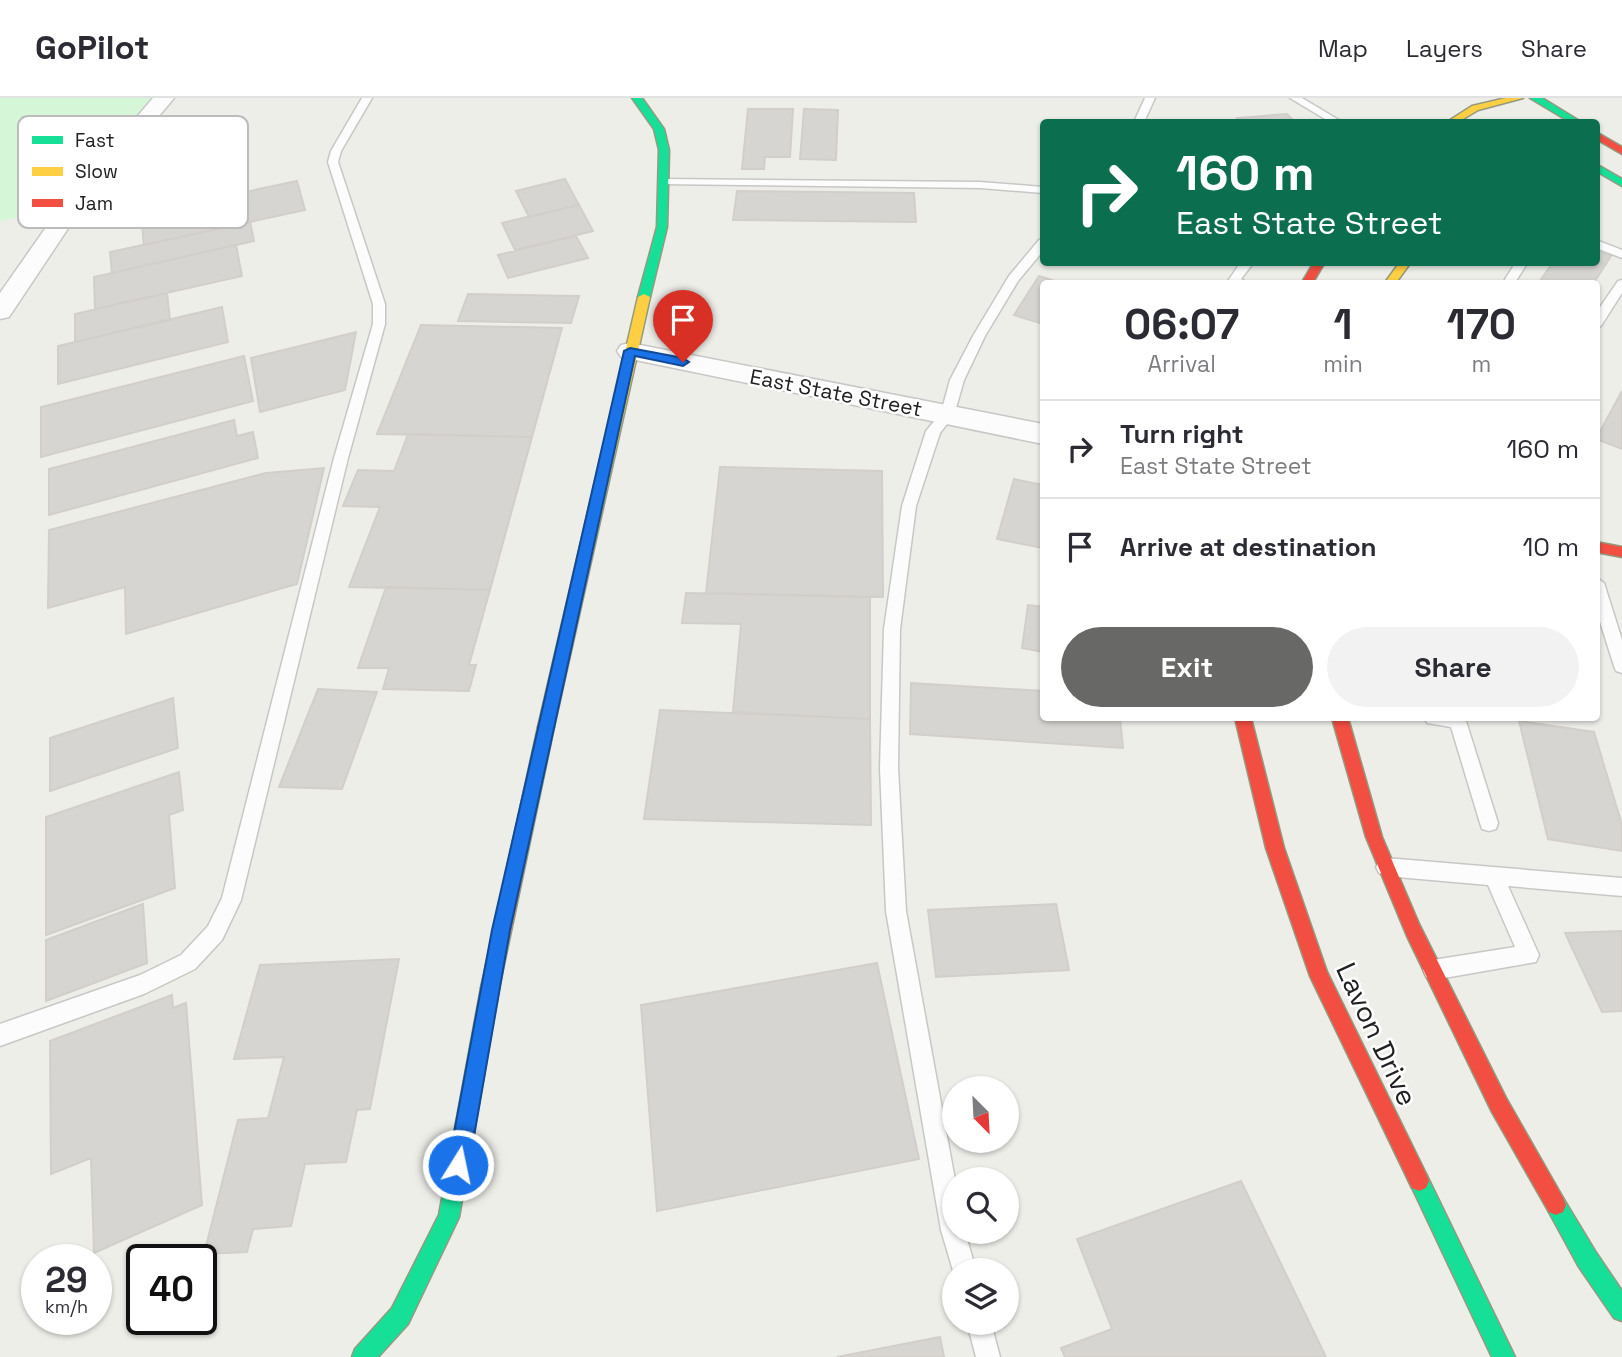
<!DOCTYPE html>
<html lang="en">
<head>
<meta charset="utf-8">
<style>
	body { margin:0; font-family:"Space Grotesk",sans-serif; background:#f2f2f3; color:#2b2b33; height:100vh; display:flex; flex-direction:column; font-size:26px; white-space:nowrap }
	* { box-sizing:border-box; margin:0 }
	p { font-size:23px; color:#7c7c81 }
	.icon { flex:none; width:38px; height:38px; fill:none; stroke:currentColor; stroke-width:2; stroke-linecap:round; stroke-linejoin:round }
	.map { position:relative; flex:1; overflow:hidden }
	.side { position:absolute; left:1040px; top:182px; width:560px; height:441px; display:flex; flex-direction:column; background:#fff; border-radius:7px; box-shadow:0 2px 5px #0004 }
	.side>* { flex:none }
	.top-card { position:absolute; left:1040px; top:21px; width:560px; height:147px; border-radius:7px; box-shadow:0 2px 5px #0004; background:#0b6e4f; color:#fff; overflow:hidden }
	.needle { width:46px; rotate:156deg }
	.buttons { position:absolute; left:942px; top:978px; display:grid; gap:14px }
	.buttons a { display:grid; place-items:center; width:77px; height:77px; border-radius:50%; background:#fff; box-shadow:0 2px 5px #0004; font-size:35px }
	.speed { position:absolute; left:21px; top:1146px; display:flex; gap:14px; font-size:35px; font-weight:700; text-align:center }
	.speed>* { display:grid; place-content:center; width:91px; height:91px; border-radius:50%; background:#fff; box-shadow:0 2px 5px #0004; line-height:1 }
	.speed small { font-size:18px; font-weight:400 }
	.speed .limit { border:4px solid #111; border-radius:10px; background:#fff; color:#111 }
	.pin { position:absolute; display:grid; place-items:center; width:60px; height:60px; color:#fff; margin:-72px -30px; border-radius:50% 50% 50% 0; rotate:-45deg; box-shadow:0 0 7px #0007 }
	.pin .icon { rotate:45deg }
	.me { position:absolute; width:77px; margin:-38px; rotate:10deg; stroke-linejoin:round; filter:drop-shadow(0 0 5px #0008) }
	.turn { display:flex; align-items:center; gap:24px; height:147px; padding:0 21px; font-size:32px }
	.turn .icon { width:91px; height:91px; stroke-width:2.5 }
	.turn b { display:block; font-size:49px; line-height:60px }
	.eta { display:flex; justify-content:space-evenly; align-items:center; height:119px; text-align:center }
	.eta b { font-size:42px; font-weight:800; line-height:49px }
	.button { display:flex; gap:14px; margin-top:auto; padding:14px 21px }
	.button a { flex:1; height:80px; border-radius:42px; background:#686866; color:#fff; font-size:28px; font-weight:800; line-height:80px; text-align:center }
	.button a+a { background:#f2f2f3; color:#2b2b33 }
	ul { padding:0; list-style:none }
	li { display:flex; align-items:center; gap:21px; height:98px; padding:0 21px; border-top:2px solid #e1e1e2 }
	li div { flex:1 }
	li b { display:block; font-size:26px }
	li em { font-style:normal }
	header { display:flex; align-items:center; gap:42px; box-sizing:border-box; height:98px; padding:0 35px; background:#fff; border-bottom:2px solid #e1e1e2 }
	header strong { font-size:33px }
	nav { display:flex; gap:38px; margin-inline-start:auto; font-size:24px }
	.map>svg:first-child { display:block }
	.park { fill:#d5f7d8 }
	.building { fill:#d7d5d1; stroke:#d2cfca; stroke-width:2 }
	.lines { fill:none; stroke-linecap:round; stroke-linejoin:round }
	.lane-casing { stroke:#c7c7c5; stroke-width:3 }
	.street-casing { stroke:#c7c7c5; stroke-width:3 }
	.fast-casing { stroke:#959a7f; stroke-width:3 }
	.slow-casing { stroke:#959a7f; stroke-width:3 }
	.jam-casing { stroke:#959a7f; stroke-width:3 }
	.lane { fill:#fcfcfc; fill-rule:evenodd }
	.street { fill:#fcfcfc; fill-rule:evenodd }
	.fast { fill:#16e098; fill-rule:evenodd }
	.slow { fill:#ffcf43; fill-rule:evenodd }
	.jam { fill:#f24e42; fill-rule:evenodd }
	.route { fill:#1a73e8; stroke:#114b97; stroke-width:2 }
	.labels { text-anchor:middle; stroke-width:5; stroke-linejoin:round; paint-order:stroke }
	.far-street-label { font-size:21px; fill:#202020; stroke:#fff }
	.near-street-label { font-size:28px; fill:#202020; stroke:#fff }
	.key { fill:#fff; stroke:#bcbcbc; stroke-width:2 }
	.key-label { font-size:19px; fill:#202020 }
</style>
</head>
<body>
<header>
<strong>GoPilot</strong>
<nav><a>Map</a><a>Layers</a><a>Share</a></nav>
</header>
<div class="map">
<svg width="1622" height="1259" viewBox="0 0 1622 1259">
	<rect width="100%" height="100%" fill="#eeeee9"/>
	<path class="park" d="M0,0h151l-94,111 -57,12z"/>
	<path class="building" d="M748,11h45l-3,48h-25l-1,12h-22z
		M804,11l34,1 -2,50 -36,-1z
		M1287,16l8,8h-54l-4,-4z
		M565,81l14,26 -50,12 -13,-26z
		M297,83l8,29 -161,35 -3,-31z
		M737,93l177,2 2,29 -183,-2z
		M579,107l14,26 -78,19 -13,-27z
		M250,124l4,19 -142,32 -2,-21z
		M576,138l12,22 -80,20 -10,-23z
		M236,147l6,31 -147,33 -1,-32z
		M1596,153l15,5 -18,28h-55l15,-22h43z
		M1039,178l25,8h-21v40l-29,-9z
		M167,195l3,27 -95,22v-28z
		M468,196l111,2 -8,27 -113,-2z
		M222,209l6,35 -170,42v-38z
		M421,227l141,3 -30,109 -155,-3z
		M356,234l-11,58 -85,22 -9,-54z
		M244,258l9,45 -212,56v-50z
		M1622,293v58l-26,-10z
		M234,322l3,16 16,-4 5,26 -209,57v-46z
		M408,336l124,3 -42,153 -141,-3 31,-80 -37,-1 15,-36 36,1z
		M720,369l162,4 1,126 -177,-4z
		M324,370l-27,116 -171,50 -1,-47 -77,21 1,-78 217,-57z
		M1014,381l29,6v63l-46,-9z
		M386,489l104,3 -21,75h7l-7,26 -86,-2 6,-21h-31z
		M686,495l184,4v122l-137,-7 8,-88 -59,-1z
		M1028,507l15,2v45l-21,-4z
		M911,585l132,8v27h77l3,30 -213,-14z
		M318,591l59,3 -35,97 -63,-2z
		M173,600l5,50 -128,43v-53z
		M660,612l210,9 1,106 -227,-6z
		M1519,623l75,11 28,93v26l-74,-12z
		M179,674l4,38 -14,5 6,73 -129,47v-118z
		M143,806l4,59 -101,38v-61z
		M1056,806l13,66 -133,7 -8,-67z
		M1622,833v80l-20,1 -37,-79z
		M399,861l-29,150 -13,1 -11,52 -41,2 -14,62 -38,3 -6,23 -43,2 34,-134 30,-2 16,-61 -50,2 26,-94z
		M877,865l42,196 -262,52 -16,-206z
		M172,897l1,13 13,-5 16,202 -108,48 -3,-95 -40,16 -1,-133z
		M1241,1083l85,176h-261l-4,-9 51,-19 -35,-90z
		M940,1239l4,20h-107z"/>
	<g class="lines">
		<defs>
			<path id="lane" d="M362,0h10l-31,53 -3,11 47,142v20l-37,134 -107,442 -19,40 -27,29 -51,25 -144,52v-22l140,-49 41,-20 27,-29 14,-28 112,-440 39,-134v-20l-45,-142 3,-11z
				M1145,0h10l-11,24h-10z
				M1290,0h12l40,24h-12z
				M664,81l316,3 63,5v6l-63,-5 -320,-4v-4z
				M1043,141v12l-25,30 -33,55 -21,44 -10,35 -14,18 -24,73 -16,123 -2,139 8,143 49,269 -1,52h11l11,38h-22v4l-13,-44 -55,-319 -6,-143 4,-139 18,-123 24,-75 15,-18 9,-33 23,-44 36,-60 30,-36z
				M1596,142l26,10v8l-26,-10z
				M1241,164h13l-13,17 9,5h-20l-2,-3z
				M1516,164h12l-14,22h-12z
				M1622,182v13l-21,33 -5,1v-14l22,-32z
				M1596,479l8,6 18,57v33l-6,-2 -2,-5 -18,-57z
				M1425,620h40l33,105 -2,6 -7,2 -7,-2 -2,-6 -29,-96 -24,-4z
				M1386,760l236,20v18l-114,-10 31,69 -3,7 -103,18 -7,-3 -3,-7 3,-7 7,-3 82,-13 -27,-62 -102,-9 -7,-3 -3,-6 3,-6z
				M967,1225h24l9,34h-24z"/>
			<path id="street" d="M153,0h21l-97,117 -68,102 -9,2v-26l61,-87z
				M630,245l413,81v20l-422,-87 -4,-6 4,-6z"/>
			<path id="fast" d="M632,0h10l22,31 5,21 -2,77 -17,70 -6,3 -6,-3 19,-70 2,-77 -5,-21z
				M1530,0h12l39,24h-11z
				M1596,66l26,15v7l-26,-15z
				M490,881l7,2 2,7 -40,229 -51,107 -30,33h-26l3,-8 37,-41 47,-93 42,-227 2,-7z
				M1419,1073l7,3 89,183h-23l-83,-176 3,-7z
				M1556,1097l7,3 32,53 27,40v30l-8,-3 -35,-51 -30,-55 -3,-7 3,-7z"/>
			<path id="slow" d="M1506,0h17l-45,12 -20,12h-11l25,-16z
				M1400,164h11l-16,22h-11z
				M644,196l6,3 -96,430 -2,5 -6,2 -6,-2 -2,-5 100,-430z"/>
			<path id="jam" d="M1596,34l26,15v7l-26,-15z
				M1314,164h11l-13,22h-11z
				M1596,444l26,5v10l-26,-5z
				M1235,620h16l33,130 43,124 99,202 3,7 -3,7 -7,3 -7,-3 -102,-212 -44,-128z
				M1332,620h16l34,119 37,87 87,174 57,100 3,7 -3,7 -7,3 -7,-3 -57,-100 -85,-176 -41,-99z
				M546,622l6,2 2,5 -55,261 -2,7 -7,2 -7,-2 -2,-7 57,-261 2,-5z"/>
		</defs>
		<use href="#lane" class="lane-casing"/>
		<use href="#street" class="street-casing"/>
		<use href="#fast" class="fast-casing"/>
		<use href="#slow" class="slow-casing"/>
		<use href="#jam" class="jam-casing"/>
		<use href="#lane" class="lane"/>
		<use href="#street" class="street"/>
		<use href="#fast" class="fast"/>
		<use href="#slow" class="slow"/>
		<use href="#jam" class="jam"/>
	</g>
	<path class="route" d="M630,250l53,10 6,4 -6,4 -48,-10 -125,574 -41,235 -3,7 -8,3 -7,-3 -3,-7 44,-235 132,-579z"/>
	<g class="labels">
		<g class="far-street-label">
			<text transform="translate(836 295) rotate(11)" y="7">East State Street</text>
		</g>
		<g class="near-street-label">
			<text transform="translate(1377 936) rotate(65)" y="10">Lavon Drive</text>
		</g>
	</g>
	<rect x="18" y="18" width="230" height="112" rx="10" class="key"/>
	<rect x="32" y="38" width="31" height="8" fill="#16e098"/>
	<rect x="32" y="69" width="31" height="9" fill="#ffcf43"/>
	<rect x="32" y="101" width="31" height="8" fill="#f24e42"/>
	<g class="key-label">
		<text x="75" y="49">Fast</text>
		<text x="75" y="80">Slow</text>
		<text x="75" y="112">Jam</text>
	</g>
</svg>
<div class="buttons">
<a><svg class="needle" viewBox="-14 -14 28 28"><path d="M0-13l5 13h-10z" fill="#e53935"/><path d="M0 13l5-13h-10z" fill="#7c7c81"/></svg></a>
<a><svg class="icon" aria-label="search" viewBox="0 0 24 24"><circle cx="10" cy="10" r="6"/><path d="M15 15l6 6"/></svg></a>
<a><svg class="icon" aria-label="layers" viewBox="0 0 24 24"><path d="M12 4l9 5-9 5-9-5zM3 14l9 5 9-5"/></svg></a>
</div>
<div class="speed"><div>29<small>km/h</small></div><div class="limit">40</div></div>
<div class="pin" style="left:683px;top:264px;background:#d93025"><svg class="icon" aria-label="arrive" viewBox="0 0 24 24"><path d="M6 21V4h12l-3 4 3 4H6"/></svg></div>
<svg class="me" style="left:458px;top:1067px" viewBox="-20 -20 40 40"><circle r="17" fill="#1a73e8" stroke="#fff" stroke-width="3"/><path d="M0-11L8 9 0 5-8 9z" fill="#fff"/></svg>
<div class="top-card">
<div class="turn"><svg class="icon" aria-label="right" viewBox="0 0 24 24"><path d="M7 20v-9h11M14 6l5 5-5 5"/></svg><div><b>160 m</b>East State Street</div></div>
</div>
<section class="side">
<div class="eta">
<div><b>06:07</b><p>Arrival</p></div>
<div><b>1</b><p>min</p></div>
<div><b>170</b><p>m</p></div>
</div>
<ul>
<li><svg class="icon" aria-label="right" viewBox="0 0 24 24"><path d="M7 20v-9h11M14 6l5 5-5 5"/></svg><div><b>Turn right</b><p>East State Street</p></div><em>160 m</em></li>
<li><svg class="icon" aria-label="arrive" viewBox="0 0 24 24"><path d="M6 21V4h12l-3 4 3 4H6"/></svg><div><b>Arrive at destination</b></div><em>10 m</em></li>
</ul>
<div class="button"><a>Exit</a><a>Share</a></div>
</section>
</div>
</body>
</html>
